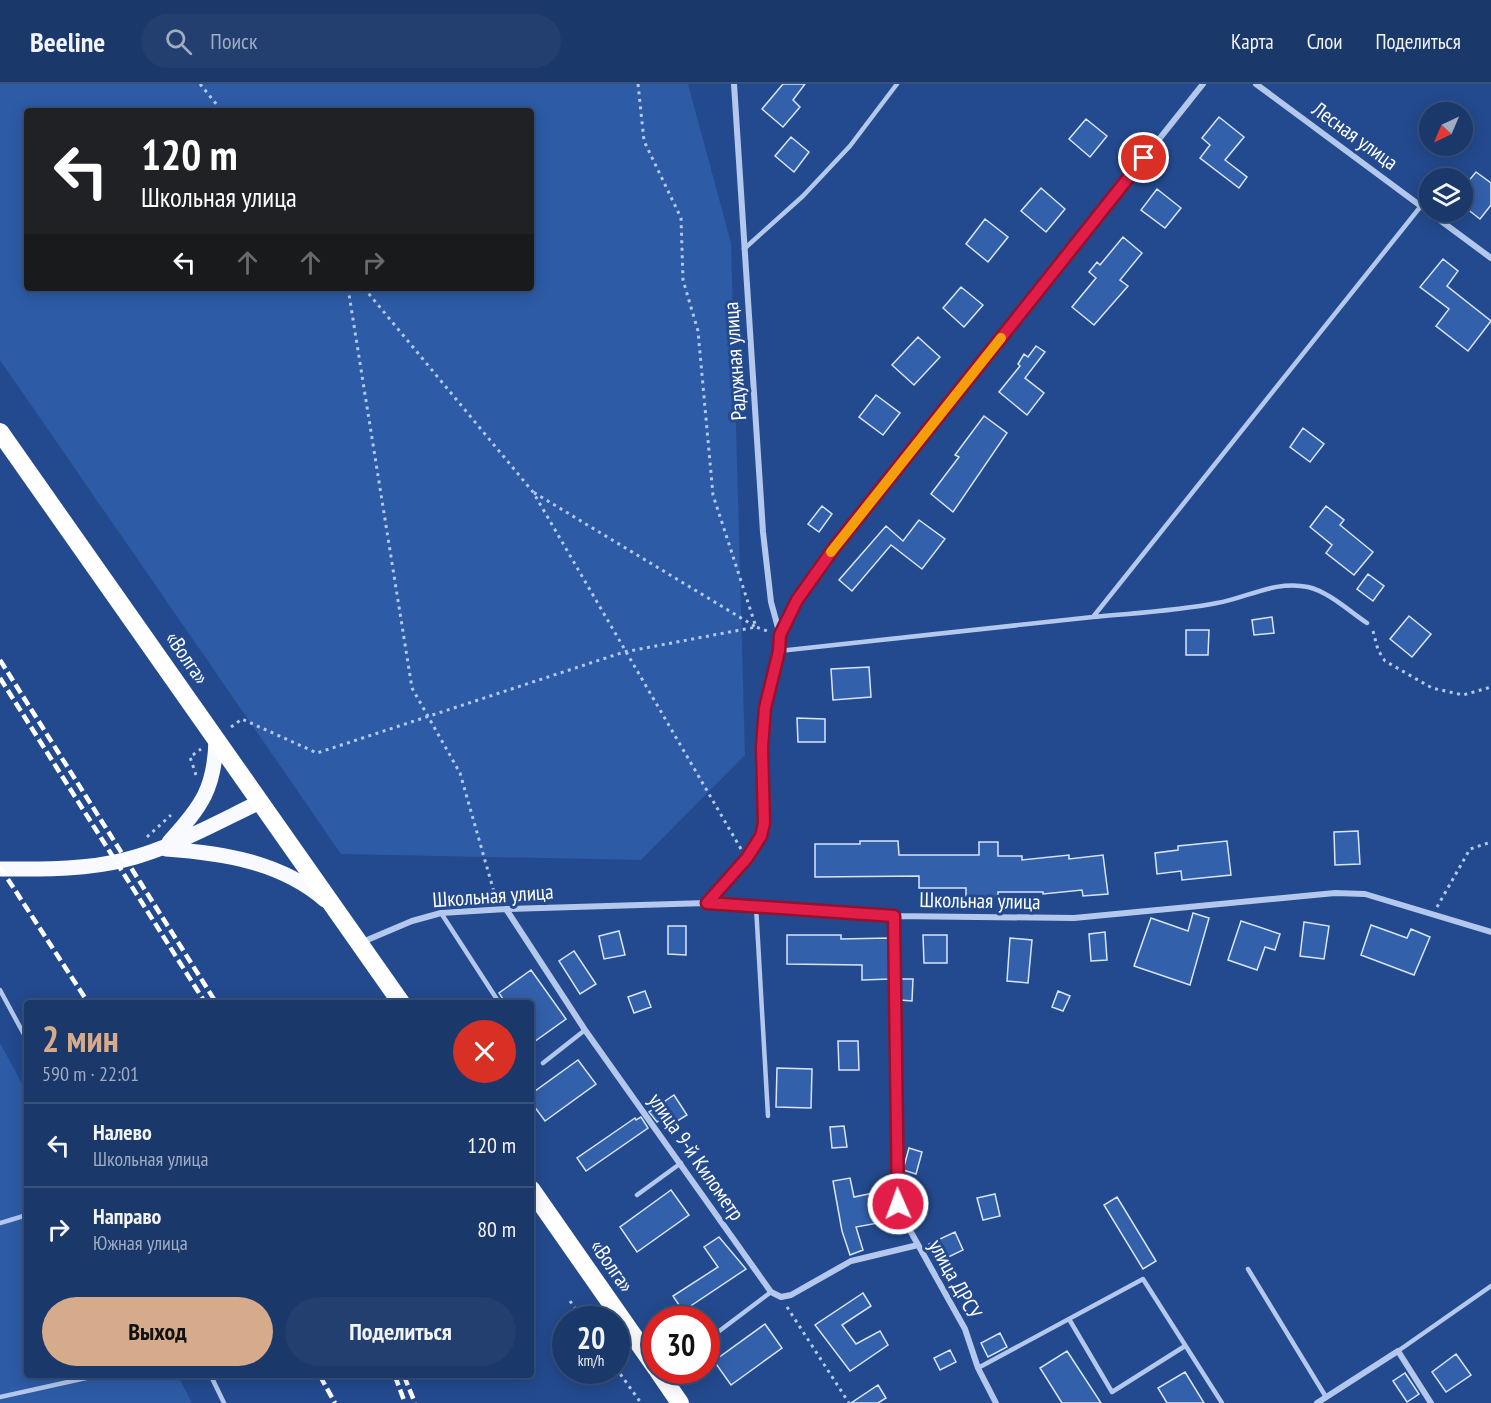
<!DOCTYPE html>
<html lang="ru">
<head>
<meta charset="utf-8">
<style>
	body { margin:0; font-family:"PT Sans Narrow",sans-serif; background:#233f70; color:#f1f3f6; height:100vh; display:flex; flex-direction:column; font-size:22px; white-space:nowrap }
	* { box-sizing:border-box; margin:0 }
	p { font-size:20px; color:#9facc1 }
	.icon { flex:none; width:33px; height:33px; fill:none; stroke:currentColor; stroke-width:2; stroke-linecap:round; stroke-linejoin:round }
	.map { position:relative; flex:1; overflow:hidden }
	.panel { position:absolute; left:24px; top:916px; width:510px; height:378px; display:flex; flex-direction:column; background:#1a386a; border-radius:6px; box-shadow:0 3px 15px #0003,0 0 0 2px #38527e }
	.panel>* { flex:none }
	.top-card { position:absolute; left:24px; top:24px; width:510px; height:183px; border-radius:6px; box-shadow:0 3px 15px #0003,0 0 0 2px #38527e; background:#202124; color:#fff; overflow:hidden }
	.needle { width:39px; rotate:224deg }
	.fabs { position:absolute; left:1419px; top:18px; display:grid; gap:12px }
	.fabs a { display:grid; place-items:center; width:54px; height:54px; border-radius:50%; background:#1a386a; box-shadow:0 3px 15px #0003,0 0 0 2px #38527e; font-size:30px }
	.speed { position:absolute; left:552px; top:1222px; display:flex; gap:12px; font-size:30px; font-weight:700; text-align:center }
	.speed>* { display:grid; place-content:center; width:78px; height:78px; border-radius:50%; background:#1a386a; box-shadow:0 3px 15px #0003,0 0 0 2px #38527e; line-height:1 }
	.speed small { font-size:15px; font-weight:400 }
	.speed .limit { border:9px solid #d22; background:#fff; color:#111 }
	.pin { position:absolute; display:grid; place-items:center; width:51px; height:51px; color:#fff; margin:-26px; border:3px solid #fff; border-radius:50%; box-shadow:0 2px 6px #0007 }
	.me { position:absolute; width:66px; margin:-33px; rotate:358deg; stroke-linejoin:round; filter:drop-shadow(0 0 4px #0008) }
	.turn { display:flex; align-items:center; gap:21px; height:126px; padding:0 18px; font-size:27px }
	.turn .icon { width:78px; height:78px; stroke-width:2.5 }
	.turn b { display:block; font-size:42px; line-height:51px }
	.lanes { display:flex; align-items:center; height:57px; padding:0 18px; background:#0003; justify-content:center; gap:30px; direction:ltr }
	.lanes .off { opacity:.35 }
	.round { display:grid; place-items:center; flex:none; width:63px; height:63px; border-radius:32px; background:#233f70 }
	.overview { display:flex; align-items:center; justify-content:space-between; height:102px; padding:0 18px }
	h1 { font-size:36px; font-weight:800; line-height:45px; color:#d6ab8b }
	.cta { display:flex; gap:12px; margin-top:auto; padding:12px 18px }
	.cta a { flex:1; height:69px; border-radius:36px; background:#d6ab8b; color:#111; font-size:24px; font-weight:800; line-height:69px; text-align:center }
	.cta a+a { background:#233f70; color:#f1f3f6 }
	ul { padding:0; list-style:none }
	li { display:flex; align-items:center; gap:18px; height:84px; padding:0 18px; border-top:2px solid #38527e }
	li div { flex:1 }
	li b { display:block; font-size:22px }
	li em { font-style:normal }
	header { display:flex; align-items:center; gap:36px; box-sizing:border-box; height:84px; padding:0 30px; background:#1a386a; border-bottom:2px solid #38527e }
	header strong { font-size:28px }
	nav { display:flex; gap:33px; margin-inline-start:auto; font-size:21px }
	.search { width:420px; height:54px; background:#233f70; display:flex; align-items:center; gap:15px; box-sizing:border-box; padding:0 21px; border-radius:33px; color:#9facc1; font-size:22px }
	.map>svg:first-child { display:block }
	.green { fill:#2d5ba6; fill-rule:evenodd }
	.building { fill:#3360ab; stroke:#d8e4f9; stroke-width:1.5 }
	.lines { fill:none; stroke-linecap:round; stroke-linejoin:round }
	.path { stroke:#b3c8ec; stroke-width:3; stroke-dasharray:3 4.5; stroke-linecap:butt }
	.lane { stroke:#b3c8ec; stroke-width:4.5 }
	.street { stroke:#b3c8ec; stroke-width:6 }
	.primary { stroke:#f8faff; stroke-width:15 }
	.highway { stroke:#fff; stroke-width:18 }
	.rail { stroke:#fff; stroke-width:4.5; stroke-dasharray:10 4.5; stroke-linecap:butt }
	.route-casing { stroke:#92132f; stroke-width:15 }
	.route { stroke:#e11d48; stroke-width:10 }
	.slow { stroke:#f59e0b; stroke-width:10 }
	.labels { text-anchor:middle; stroke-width:6; stroke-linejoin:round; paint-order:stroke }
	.street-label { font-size:21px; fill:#fff; stroke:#234a8e }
</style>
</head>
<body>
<header>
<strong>Beeline</strong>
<div class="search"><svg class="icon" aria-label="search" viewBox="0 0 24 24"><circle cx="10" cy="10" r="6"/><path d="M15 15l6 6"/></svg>Поиск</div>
<nav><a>Карта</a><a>Слои</a><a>Поделиться</a></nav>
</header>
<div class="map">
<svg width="1491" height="1319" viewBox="0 0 1491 1319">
	<rect width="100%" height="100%" fill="#234a8e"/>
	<path class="green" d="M0,0h688l43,159 14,512 -104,105 -300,-6 -341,-494zM27,27h504v177h-504z
		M0,959l27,50v283h151l14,27h-192z"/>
	<path class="building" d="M783,0h22l-12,16 7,7 -17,20 -21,-18z
		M1219,33l25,20 -19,23 22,17 -8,11 -39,-30 10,-13 -8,-7z
		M1086,35l21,17 -17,21 -21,-18z
		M791,53l18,15 -15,20 -19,-16z
		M1476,88l15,11v22l-11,14 -18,-14v-16z
		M1041,104l24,21 -19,23 -25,-21z
		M1157,105l24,19 -16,20 -24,-18z
		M985,135l23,18 -20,25 -22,-18z
		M1123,153l19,16 -22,27 8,6 -34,39 -22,-18 24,-29 -7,-6 8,-10 3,3z
		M1443,175l15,12 -11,15 44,35 -23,30 -32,-25 13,-17 -29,-22z
		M961,203l22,18 -19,22 -21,-19z
		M918,253l22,20 -26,28 -22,-20z
		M1036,262l9,6 -20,26 19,15 -17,22 -28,-23 21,-26 -2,-2 6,-10 4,3z
		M876,311l24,18 -17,22 -24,-18z
		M984,332l23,17 -54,79 -22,-18 28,-37 -4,-2z
		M1303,344l21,16 -14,18 -20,-15z
		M822,422l10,8 -13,18 -11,-8z
		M1326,422l18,14 -4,5 33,27 -19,23 -28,-22 6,-8 -22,-18z
		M919,436l26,19 -23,30 -31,-24 -39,46 -13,-11 47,-54 17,15z
		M1368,490l16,12 -11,15 -16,-12z
		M1409,532l22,18 -19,23 -22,-18z
		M1272,533l2,16 -20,2 -2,-15z
		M1186,546h23l-1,25h-22z
		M869,583l2,30 -38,3 -2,-31z
		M797,634l28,1v23h-27z
		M1358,747l2,33 -25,1 -1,-33z
		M860,757h38l1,14h80v-13h19v14h24v4l47,-5v4l34,-4 5,39 -25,2 -1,-6 -39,4v-2h-45v5h-18l-14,-1v-8h-47v-12l-104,1v-33h45z
		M1227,757l4,34 -49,5 -1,-9 -24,3 -2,-21 23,-3v-4z
		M1193,829l16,5 -19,67 -56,-19 17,-48 37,13z
		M1241,837l39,13 -5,16 -10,-3 -8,23 -29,-10z
		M1304,838l25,4 -5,33 -24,-3z
		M1371,841l36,13 4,-9 19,8 -16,38 -53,-20z
		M668,842h18v29l-18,-1z
		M619,847l6,24 -21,4 -5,-23z
		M1105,848l2,28 -16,1 -2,-27z
		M787,851h54v4l48,-1 1,41 -28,1v-15l-75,-1z
		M923,851h24v28h-23z
		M1010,854l22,2 -4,43 -21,-2z
		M574,867l22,33 -16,10 -21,-33z
		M531,886l35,49 -35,25v-40h-25l-7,-11z
		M900,895h13l-1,22 -12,-1z
		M645,907l6,16 -17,6 -6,-16z
		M1058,907l12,5 -7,15 -11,-4z
		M838,957h20l1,29h-20z
		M578,976l18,24 -51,37 -14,-19v-8z
		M777,984l35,1 -1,39 -35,-1z
		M674,1011l13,20 -21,13 -5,-9 -4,3 -8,-10z
		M641,1033l7,11 -62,43 -9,-13 58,-40 1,2z
		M844,1042l3,21 -15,1 -2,-21z
		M909,1064l13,4 -6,22 -13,-4z
		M850,1094l4,19 29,-6 6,30 -33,6 7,23 -13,5 -8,-24 -9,-50z
		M671,1106l18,25 -52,37 -17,-25z
		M995,1110l5,22 -17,4 -6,-22z
		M1117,1113l39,64 -13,8 -39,-64z
		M955,1148l8,18 -25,12 -9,-18z
		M719,1153l27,32 -63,42 -10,-15 45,-29 -14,-20z
		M863,1209l8,13 -29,19 14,19 24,-13 8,14 -38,26 -35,-46z
		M765,1240l17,24 -51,37 -17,-24z
		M1000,1249l7,14 -19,10 -7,-14z
		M950,1266l6,12 -16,8 -6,-12z
		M1067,1267l34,52h-39l-22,-35z
		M1456,1270l15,21 -25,17 -14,-20z
		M1185,1288l19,31h-37l-9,-15z
		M1405,1289l14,21 -12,8 -14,-21z
		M878,1301l8,13 -8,5h-27z"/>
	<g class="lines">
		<path class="path" d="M200,0l22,27
			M638,0l6,57 37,77 2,62 15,51 15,164 43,132 14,5
			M348,204l64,400 48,85 36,126
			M364,204l169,204 208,357
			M1373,547l5,19 7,11 47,27 31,7 28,-8
			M231,643l11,-8 75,34 307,-101 132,-25 -223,-135
			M196,691l-6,-18 11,-8
			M147,753l24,-22
			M1437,823l33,-58 21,-7
			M570,1217l13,19
			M787,1223l62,96
			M616,1284l25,35"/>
		<path class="lane" d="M744,165l59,-53 47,-50 47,-62
			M1093,533c41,-4 84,-6 124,-14 30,-5 58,-23 91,-16 21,5 41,24 59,36
			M779,567l314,-34 328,-411
			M756,822l12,210
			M441,829l59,91
			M0,906l27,50
			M543,979l42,-33
			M637,1111l44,-32
			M0,1139l27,-8
			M1248,1185l78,128
			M1069,1235l43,73 73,-46
			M718,1248l53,-40
			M1398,1267l93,-65
			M978,1284l165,-89 79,124
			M211,1292l13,27
			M0,1313l95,-21"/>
		<path class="street" d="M734,0l29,448 8,70 9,33
			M1256,0l235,174
			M707,819l40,-45 14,-22 3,-13 -2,-76 3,-39 14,-57 1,-16 17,-35 37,-52 369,-464
			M506,825l79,121 186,262 10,5 10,-2 60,-34 67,-16
			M894,832l4,288 4,12 63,113 13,39 18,35
			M360,859l52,-22 29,-8 65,-4 201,-6 187,13 180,2 261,-25 30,1 126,38
			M1317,1319l81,-52 33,52"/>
		<path class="primary" d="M169,758c33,-36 46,-54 47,-103
			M166,765c57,4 115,13 159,51
			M0,785c40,0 85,1 124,-9 48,-12 92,-37 136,-58"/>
		<path class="highway" d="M0,348l402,572
			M531,1105l125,179
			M658,1287l22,32"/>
		<path class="rail" d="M0,576l217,344
			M0,594l206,326
			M0,783l89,137
			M320,1292l15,27
			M395,1292l10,27
			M404,1292l11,27"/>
	</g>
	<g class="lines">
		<defs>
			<path id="route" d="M898,1120l-4,-288 -187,-13 40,-45 14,-22 3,-13 -2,-76 3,-39 14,-57 1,-16 17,-35 37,-52 310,-390"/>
		</defs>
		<use href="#route" class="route-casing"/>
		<use href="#route" class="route"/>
		<path class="slow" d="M831,468l170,-214"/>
	</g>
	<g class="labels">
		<g class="street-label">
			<text transform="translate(1355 52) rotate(36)" y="7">Лесная улица</text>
			<text transform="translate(735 277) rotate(-94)" y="7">Радужная улица</text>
			<text transform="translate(187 574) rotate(55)" y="7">«Волга»</text>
			<text transform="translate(493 812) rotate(-4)" y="7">Школьная улица</text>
			<text transform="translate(980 817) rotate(1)" y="7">Школьная улица</text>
			<text transform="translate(696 1073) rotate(55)" y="7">улица 9-й Километр</text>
			<text transform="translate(612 1182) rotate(55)" y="7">«Волга»</text>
			<text transform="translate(955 1195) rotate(61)" y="7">улица ДРСУ</text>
		</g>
	</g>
</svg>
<div class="fabs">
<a><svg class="needle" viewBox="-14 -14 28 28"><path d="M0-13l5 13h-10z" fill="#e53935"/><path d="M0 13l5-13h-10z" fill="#9facc1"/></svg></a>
<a><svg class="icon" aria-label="layers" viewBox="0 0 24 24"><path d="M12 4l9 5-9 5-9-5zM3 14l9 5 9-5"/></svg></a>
</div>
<div class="speed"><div>20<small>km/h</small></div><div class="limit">30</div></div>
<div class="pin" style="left:1144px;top:74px;background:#d93025"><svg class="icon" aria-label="arrive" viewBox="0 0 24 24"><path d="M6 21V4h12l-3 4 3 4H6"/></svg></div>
<svg class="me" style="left:898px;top:1120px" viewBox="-20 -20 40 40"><circle r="17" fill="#e11d48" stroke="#fff" stroke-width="3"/><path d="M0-11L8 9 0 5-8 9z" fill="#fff"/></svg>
<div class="top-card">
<div class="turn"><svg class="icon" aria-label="left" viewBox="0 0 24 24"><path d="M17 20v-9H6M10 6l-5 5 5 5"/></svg><div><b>120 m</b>Школьная улица</div></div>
<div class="lanes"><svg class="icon" aria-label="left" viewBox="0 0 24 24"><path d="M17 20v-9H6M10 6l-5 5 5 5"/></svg><svg class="icon off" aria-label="ahead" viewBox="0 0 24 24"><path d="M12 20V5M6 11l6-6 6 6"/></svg><svg class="icon off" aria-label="ahead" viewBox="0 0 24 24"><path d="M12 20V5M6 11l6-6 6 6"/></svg><svg class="icon off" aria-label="right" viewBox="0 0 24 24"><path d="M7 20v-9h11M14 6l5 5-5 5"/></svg></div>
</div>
<section class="panel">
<div class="overview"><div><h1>2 мин</h1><p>590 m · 22:01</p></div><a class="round" style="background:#d93025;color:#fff"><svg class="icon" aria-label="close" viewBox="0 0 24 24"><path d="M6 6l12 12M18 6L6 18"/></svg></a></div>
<ul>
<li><svg class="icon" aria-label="left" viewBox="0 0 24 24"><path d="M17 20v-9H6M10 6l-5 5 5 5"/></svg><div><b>Налево</b><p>Школьная улица</p></div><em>120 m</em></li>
<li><svg class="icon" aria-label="right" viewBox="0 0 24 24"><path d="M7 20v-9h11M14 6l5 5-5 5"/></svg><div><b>Направо</b><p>Южная улица</p></div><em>80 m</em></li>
</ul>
<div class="cta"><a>Выход</a><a>Поделиться</a></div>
</section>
</div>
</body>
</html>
